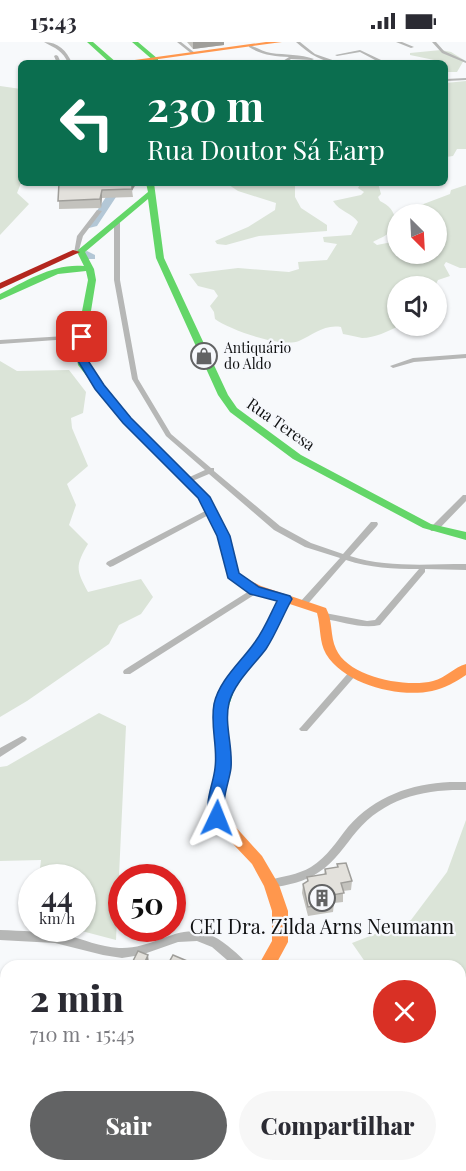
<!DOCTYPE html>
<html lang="pt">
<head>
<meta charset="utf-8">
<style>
	body { margin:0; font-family:"Playfair Display",serif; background:#f7f7f7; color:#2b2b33; height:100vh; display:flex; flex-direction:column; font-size:22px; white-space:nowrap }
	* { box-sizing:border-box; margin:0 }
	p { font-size:20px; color:#7c7c81 }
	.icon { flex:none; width:33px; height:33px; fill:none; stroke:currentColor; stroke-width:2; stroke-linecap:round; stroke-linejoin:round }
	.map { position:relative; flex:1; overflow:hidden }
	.drawer { position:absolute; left:0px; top:918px; width:466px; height:212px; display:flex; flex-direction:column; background:#fff; border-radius:18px 18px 0 0; box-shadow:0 2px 4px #0004 }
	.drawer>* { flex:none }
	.guide { position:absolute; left:18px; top:18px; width:430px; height:126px; border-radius:9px; box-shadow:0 2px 4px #0004; background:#0b6e4f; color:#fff; overflow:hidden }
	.needle { width:39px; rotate:156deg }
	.tools { position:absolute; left:387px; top:162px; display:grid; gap:12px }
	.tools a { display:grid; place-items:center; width:60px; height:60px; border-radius:50%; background:#fff; box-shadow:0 2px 4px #0004; font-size:30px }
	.speed { position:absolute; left:18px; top:822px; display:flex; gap:12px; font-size:30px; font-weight:700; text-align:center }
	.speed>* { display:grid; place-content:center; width:78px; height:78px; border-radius:50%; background:#fff; box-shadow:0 2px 4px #0004; line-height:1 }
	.speed small { font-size:15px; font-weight:400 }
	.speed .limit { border:9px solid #d22; background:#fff; color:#111 }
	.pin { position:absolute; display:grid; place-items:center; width:51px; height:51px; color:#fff; margin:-26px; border-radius:12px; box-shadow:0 3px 9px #0006 }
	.me { position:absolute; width:66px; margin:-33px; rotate:2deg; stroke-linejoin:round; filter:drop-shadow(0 0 4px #0008) }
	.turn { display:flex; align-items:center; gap:21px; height:126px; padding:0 30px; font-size:27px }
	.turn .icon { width:78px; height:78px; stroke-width:2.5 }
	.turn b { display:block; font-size:42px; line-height:51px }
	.round { display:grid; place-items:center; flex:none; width:63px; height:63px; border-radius:32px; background:#f7f7f7 }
	.summary { display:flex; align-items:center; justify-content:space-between; height:102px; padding:0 30px }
	h1 { font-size:36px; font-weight:800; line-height:45px }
	.primary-button { display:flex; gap:12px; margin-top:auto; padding:12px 30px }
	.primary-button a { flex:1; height:69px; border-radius:36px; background:#626364; color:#fff; font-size:24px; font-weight:800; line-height:69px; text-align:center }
	.primary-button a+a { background:#f7f7f7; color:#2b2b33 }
	.status { display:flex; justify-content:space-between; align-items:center; height:42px; padding:0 30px; background:#fff; direction:ltr }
	.status svg { height:16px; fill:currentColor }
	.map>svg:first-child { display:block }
	.green { fill:#dbe4d8 }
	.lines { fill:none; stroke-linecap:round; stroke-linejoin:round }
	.river { fill:#b3c7d6; fill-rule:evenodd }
	.street { fill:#b6b7b6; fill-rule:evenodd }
	.fast { fill:#63d668; fill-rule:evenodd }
	.slow { fill:#ff974d; fill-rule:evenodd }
	.jam { fill:#b3261e; fill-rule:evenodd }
	.wall { fill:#c3c2bd }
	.shaded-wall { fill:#9f9e9a }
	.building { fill:#e3e1dc; stroke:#9f9e9a; stroke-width:1.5 }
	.route { fill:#1a73e8; stroke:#114b97; stroke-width:1.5 }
	.labels { text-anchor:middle; stroke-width:4.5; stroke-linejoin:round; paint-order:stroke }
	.far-poi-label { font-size:14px; fill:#111213; stroke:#f6f8fc; text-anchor:start }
	.street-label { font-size:16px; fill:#111213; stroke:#f6f8fc }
	.near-poi-label { font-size:20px; fill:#111213; stroke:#f6f8fc }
</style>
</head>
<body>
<div class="status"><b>15:43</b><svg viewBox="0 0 49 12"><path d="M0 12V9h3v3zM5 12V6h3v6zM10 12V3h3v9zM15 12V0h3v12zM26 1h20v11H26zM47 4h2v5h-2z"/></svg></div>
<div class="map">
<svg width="466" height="1129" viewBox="0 0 466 1129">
	<rect width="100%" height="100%" fill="#f7f9fb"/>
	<path class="green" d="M441,8l10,2 13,8 -7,12h-11v-9h-16l4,-3 -24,-5v-2z
		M466,39v68h-9l-4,7 -7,1v-74z
		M0,44l21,3v94l-4,10 12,11 -29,31z
		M226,141h69v14l6,11 26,17v6l-68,5 -33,9 -9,-1 -2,-3 33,-14 27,-17 1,-7 -38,-12z
		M361,141h17l3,11 -3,3 2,4c13,6 20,18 10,31 -4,4 -12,7 -17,10l4,3 20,-4 1,13h38v-40h-22l-1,-6 37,-14 1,-4 15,-5v83h-6l-14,-6 -2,3 6,11 -12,4 -3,6h-37l-2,29 3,11c-11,5 -24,12 -37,12 -6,-1 -12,-3 -19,-4l-2,-7c-17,-3 -28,8 -42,14 -18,7 -69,-11 -84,-22l-1,-7 -4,-6 8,-10 -4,-6 -16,-4 -9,-12 49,-6 51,4 10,-3 -1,-7 29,-2 10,-16 -13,-2 -1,-5 28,-2 7,-13c-6,-9 -18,-10 -25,-21l28,-6 3,-3 -6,-4z
		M0,319l17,10 52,-1 17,22 -3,21 -12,5 1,10 16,38 -21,18 9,21 -7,20 19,19c-13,22 -12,26 0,48l53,-13 12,18 -12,17 -22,11 -10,19 -82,57 -27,16z
		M99,671l27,13 -10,214 -42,-11 8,-1v-50l-43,-1 2,-17 -41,1v-94l7,-1z
		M466,778v351h-43l1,-5h36v-200h-92l-16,-23 59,-23 36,-48z
		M0,1011l6,2v111h131v5h-137z"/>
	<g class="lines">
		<path class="river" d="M111,152l5,3 -19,29 -8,2 -2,-2 19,-29z
			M87,209l8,4v4h-8l-4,-3v-4z"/>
		<path class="street" d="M44,0c14,0 23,9 28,21h-4c-5,-12 -13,-15 -24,-21z
			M177,0h4l14,11 -3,1z
			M296,0h4l15,12 26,9c-18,0 -32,-9 -45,-21z
			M396,0h6l12,5 -3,1z
			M432,0h4l8,9 22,10v2l-24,-10z
			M249,3c7,2 14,7 22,8 14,2 30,1 43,6l-2,1 -21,-1 -3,2 4,2h-6l-3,-2 6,-4c-14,-1 -28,-2 -40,-10z
			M360,8l21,10 -8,3h-7l9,-3 -15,-8 -23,4 -2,-1z
			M56,13l2,1 3,7h-4l-3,-7z
			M466,36v2l-20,1v-2z
			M97,168l5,1 -19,25 -4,14 5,2 -3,2 -7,-1 3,-17z
			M117,179l3,2v57l18,99 33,55 40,34h3v3l66,55 31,17 32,11 28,-32h6l1,2 -1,2 -27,30c37,12 78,8 116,8v6l-41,-1v3l-45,53c-18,4 -37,-3 -55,-6l-4,-3 4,-3 42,8 8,-1 44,-51c-26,0 -49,-1 -73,-9l-40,46h-6l-1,-2 1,-2 40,-44 -35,-11 -31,-17 -65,-56 -19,8h-6l-1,-2 22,-10 -39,-34 -34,-57 -18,-99v-57z
			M82,293l3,2 -1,1 -84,6v-4z
			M466,312v4l-52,4 -21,6 -3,-2 23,-8z
			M463,453h3v6l-29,30h-6l-1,-2 1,-2z
			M209,467h6l1,2 -103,55 -3,1 -4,-3 1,-2z
			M254,546l3,1 1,2 -1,2 -127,81h-6l-1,-2 1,-2z
			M353,628l3,1 1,2 -1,2 -49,56h-6l-2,-2 2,-2 49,-56z
			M22,694l3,1 2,2 -2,2 -25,16v-9z
			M450,740h16v8c-42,-1 -81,8 -109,41 -12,14 -22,31 -38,41 -14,10 -32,13 -48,16l-4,-1 -1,-3 1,-3c15,-5 31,-6 44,-14 16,-10 26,-26 37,-40 27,-31 63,-43 102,-45z
			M0,888c22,1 43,1 65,5 18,4 35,12 54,13 43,2 66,-37 109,-2 7,6 15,12 20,20h-14l-22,-19 -15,-6 -19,1 -37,13 -19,3 -19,-3 -48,-12 -55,-3z"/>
		<path class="fast" d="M87,0h6l24,21h-7z
			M132,0h6l20,17v2h-4z
			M146,141h8l10,75 64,137 9,13 64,47 130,69 35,8v8l-43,-12 -130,-69 -63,-47 -12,-17 -62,-137 -8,-59 -63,53 9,17 2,11 -11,68 3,17 43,53 77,77 21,41 9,37 5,5 -6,4 -8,-4 -12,-42 -18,-38 -76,-76 -45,-57 -3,-17 13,-68 -2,-9 -28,3 -58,26v-6c26,-13 54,-31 84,-28l-7,-14 1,-2 70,-58z
			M285,553l6,4 -26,49 -30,40 -10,29h-10l-2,-3c6,-30 27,-48 44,-72 9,-14 15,-31 24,-46z"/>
		<path class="slow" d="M266,0h16l-152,21h-17z
			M237,532l24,12 65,22c7,13 4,28 10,41 12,28 70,39 97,32 13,-3 21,-14 33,-17v11c-10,7 -21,13 -34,16 -33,7 -87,-6 -106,-37 -7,-12 -5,-27 -9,-41l-64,-21 -22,-14z
			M220,667l5,2 2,3 4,46 -8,38v15l39,43 17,29 9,26v31l-13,24h-17l14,-25v-30l-8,-25 -12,-22 -36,-38 -7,-13v-15l8,-38 -4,-46 2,-3z
			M237,1124h18l-1,5h-18z"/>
		<path class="jam" d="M73,208l7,2 -80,37v-6z"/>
	</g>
	<path class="wall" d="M187,0h37v3l-31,4z
		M59,141h82v1l-5,1 -4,5 1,7 -31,1 -1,10 -42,1z
		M337,822l15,17 -1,9 -8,1v11l-9,1 -1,9 -25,4 -6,-23 1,-9 4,-2v-5l17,-2 1,-6 12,-2z
		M133,919l16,2 -1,3h-14z
		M271,1124h56v5h-55z"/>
	<path class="shaded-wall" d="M193,0h31v3l-31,4z
		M132,141h4l-4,8z
		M102,148v8l-1,10 -1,-9z
		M148,913l1,8 -1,3h-4v-2z"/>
	<path class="building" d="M59,141h73v6l-30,1 -2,9 -42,2z
		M346,821l6,18 -11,2 3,10 -12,2 2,8 -26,4 -5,-23 5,-3 -1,-4 19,-3 -1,-5 13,-2 -1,-3z
		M138,909l10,4 -4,9 -11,-3z
		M173,913l26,11h-32z
		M272,1124h55v1l-54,4z"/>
	<path class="route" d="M82,292l5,3 -2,19 19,29 27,33 79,79 20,39 9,37 20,14 31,9 2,3c-9,16 -16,35 -26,50 -12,16 -32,34 -37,54 -5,21 4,43 2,65 -2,16 -11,33 -5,50l-3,4 -6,2 -5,-2c-10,-17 1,-35 3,-54 3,-21 -5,-42 -1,-64 5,-24 28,-43 41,-62 9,-12 15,-27 22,-41l-27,-7 -22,-16 -11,-42 -19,-38 -75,-75 -28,-34 -20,-33 2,-19z"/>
	<defs>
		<symbol id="shop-ring" viewBox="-11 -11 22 22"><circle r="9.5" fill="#f6f8fc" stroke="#626364" stroke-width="1.5"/><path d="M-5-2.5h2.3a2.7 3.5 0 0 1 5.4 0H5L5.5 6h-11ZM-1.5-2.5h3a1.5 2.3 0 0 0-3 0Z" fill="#626364"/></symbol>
		<symbol id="building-ring" viewBox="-11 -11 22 22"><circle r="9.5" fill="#f6f8fc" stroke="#626364" stroke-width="1.5"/><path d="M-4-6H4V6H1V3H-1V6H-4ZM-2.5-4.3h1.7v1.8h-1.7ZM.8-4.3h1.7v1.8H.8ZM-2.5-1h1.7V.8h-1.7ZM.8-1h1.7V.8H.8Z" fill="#626364"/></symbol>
	</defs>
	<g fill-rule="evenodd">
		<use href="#shop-ring" x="189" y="299" width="30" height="30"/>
		<use href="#building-ring" x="307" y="841" width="30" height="30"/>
	</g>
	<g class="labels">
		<g class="far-poi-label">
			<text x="224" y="311">Antiquário<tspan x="224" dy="16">do Aldo</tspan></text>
		</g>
		<g class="street-label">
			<text transform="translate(281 382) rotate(35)" y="6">Rua Teresa</text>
		</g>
		<g class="near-poi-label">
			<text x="322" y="892">CEI Dra. Zilda Arns Neumann</text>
		</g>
	</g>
</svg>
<div class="tools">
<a><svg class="needle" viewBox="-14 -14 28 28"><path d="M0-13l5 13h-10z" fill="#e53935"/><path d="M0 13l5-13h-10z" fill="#7c7c81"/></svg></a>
<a><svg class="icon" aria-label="sound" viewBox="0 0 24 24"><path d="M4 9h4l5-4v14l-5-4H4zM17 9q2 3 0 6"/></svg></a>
</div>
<div class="speed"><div>44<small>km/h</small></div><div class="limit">50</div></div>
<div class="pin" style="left:82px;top:295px;background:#d93025"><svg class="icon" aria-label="arrive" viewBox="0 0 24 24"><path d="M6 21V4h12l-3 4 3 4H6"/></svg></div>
<svg class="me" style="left:217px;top:776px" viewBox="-20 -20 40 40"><path d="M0-17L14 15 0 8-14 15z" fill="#1a73e8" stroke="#fff" stroke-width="4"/></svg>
<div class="guide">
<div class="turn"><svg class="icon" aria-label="left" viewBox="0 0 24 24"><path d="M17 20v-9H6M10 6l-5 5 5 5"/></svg><div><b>230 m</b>Rua Doutor Sá Earp</div></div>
</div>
<section class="drawer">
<div class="summary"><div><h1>2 min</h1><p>710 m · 15:45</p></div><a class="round" style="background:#d93025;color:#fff"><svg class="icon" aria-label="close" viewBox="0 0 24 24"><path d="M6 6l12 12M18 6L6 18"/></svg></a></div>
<div class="primary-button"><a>Sair</a><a>Compartilhar</a></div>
</section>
</div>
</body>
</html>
